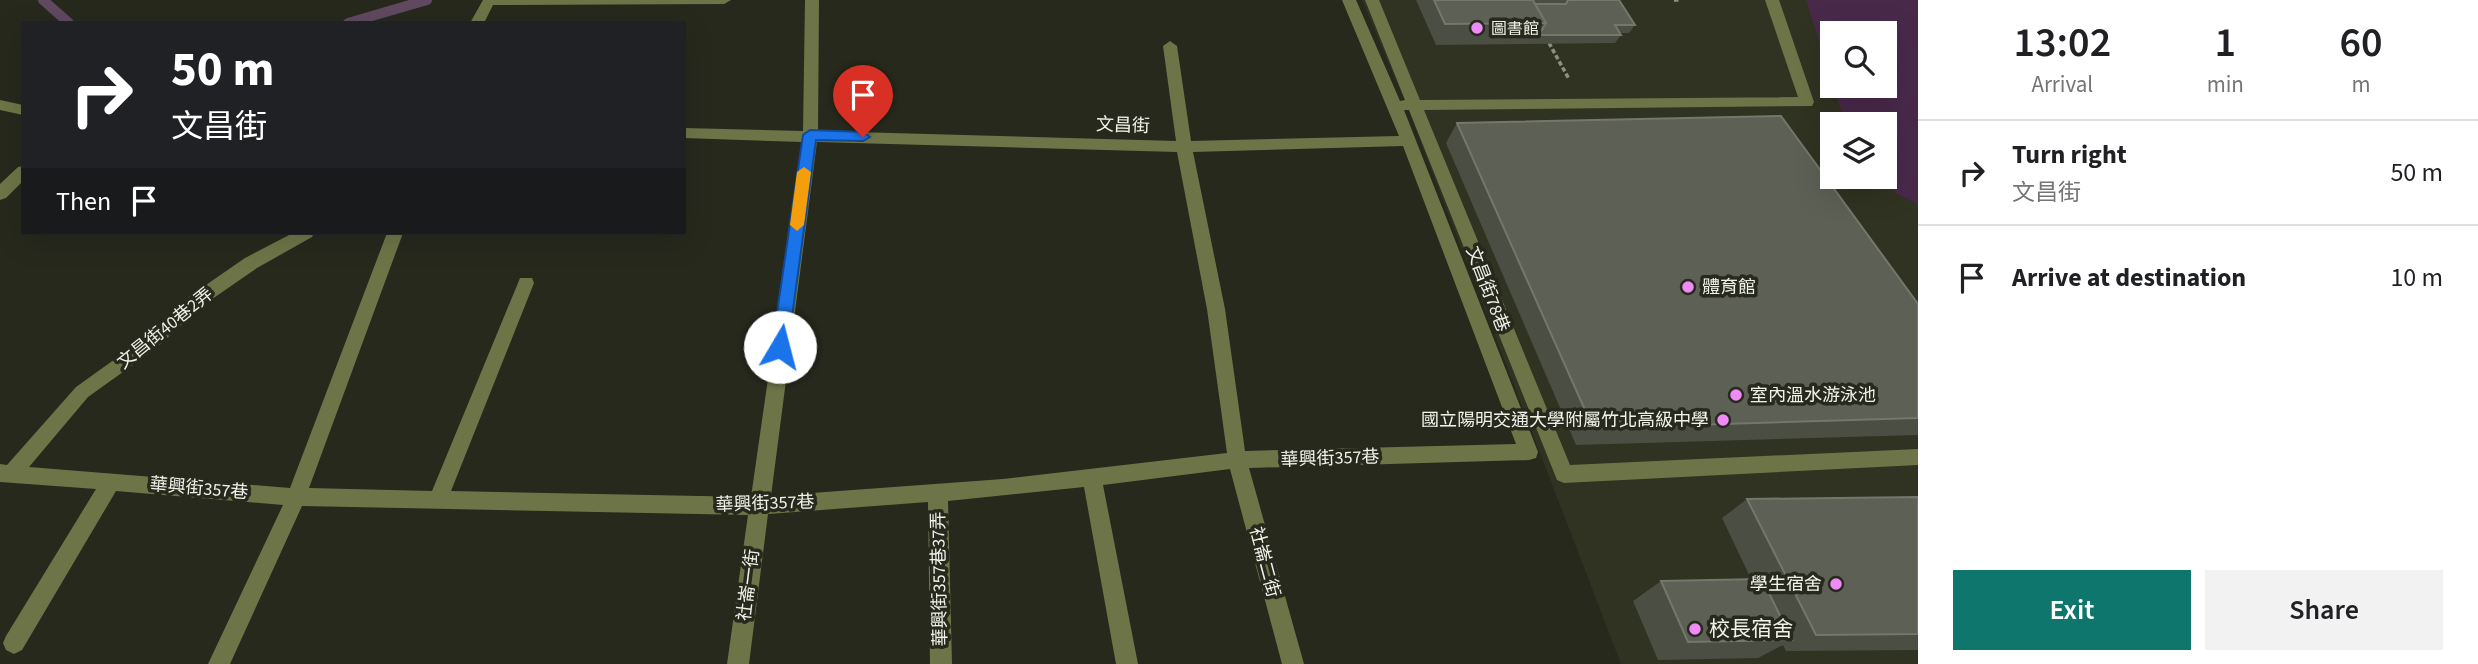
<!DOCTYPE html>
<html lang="en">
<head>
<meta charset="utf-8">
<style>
	body { margin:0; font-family:"Source Sans 3","Noto Sans TC",sans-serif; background:#f2f2f2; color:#202124; height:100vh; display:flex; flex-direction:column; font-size:26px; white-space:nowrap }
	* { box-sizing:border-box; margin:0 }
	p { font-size:23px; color:#757577 }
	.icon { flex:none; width:38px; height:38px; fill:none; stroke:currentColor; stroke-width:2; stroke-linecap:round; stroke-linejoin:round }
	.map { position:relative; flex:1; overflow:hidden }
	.sheet { display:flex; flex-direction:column; background:#fff; width:560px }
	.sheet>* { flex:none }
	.banner { position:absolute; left:21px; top:21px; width:665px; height:214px; border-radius:0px; box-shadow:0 7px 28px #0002; background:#202124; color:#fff; overflow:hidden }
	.tools { position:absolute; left:1820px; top:21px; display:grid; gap:14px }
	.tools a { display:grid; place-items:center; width:77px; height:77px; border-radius:0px; background:#fff; box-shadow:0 7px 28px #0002; font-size:35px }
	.pin { position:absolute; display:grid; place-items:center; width:60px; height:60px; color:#fff; margin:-72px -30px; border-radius:50% 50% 50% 0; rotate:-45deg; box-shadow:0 0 7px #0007 }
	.pin .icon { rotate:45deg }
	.me { position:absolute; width:77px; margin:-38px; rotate:8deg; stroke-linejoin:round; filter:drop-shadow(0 0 5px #0008) }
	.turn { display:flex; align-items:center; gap:24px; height:147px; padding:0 35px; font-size:32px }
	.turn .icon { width:91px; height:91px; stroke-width:2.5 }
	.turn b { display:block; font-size:49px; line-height:60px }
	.then { display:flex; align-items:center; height:66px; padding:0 35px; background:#0003; gap:14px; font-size:26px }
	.eta { display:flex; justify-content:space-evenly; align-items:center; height:119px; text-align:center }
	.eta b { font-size:42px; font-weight:600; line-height:49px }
	.action { display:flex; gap:14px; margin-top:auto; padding:14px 35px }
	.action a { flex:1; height:80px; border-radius:0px; background:#0f766e; color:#fff; font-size:28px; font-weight:600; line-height:80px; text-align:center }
	.action a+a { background:#f2f2f2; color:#202124 }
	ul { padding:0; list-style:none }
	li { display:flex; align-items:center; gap:21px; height:105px; padding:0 35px; border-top:2px solid #e0e0e0 }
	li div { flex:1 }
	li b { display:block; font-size:26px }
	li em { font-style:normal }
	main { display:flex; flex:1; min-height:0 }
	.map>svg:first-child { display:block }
	.built { fill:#303321; fill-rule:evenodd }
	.green { fill:#48294a }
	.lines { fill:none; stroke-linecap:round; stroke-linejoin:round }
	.stream { stroke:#604961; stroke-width:10 }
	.path { stroke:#8d8f85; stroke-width:3.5; stroke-dasharray:4.5 2.5; stroke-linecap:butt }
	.minor { fill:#6d7548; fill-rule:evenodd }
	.wall { fill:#4b4e42 }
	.building { fill:#5d6054; stroke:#74776b; stroke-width:2 }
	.route { fill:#1a73e8; stroke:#114b97; stroke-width:2 }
	.slow { fill:#f59e0b }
	.poi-dot { fill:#ef8bf6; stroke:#27291d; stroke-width:2.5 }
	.labels { text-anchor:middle; stroke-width:7; stroke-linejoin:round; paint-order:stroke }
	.far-poi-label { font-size:16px; fill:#f0f2ea; stroke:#27291d; text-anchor:start }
	.street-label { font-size:18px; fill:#f0f2ea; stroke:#27291d }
	.poi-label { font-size:18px; fill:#f0f2ea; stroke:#27291d; text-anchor:start }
	.near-poi-label { font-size:21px; fill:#f0f2ea; stroke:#27291d; text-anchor:start }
</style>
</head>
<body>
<main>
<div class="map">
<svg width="1918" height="664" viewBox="0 0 1918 664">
	<rect width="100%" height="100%" fill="#27291d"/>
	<path class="built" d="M1362,0h556v664h-297l-213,-555zM1832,33h53v53h-53zM1832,124h53v53h-53z"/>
	<path class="green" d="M1806,0h112v204l-21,-10 -18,-17h6v-53h-39l-13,-38h52v-53h-53v49z"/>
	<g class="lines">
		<path class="stream" d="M43,0l26,23
			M348,23l79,-23"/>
		<path class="path" d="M1674,0h6
			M1549,43l20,36"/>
		<path class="minor" d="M483,0h248l-7,4 -231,1 -9,18h-14z
			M805,0h14l-1,131 358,10 -13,-95 7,-5 7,5 14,95 208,-5 -57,-136h14l44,101 5,-1 -40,-100h14l41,100 378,-3 -33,-97h14l35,102 -2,4 -388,4 146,355 348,-16v16l-354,18 -7,-3 -148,-370h-5l134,342 -2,6 -7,2 -280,8 55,196h-22l-52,-195 -127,16 35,179h-22l-32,-177 -136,14 4,163h-22l-2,-162 -160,12 -19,150h-22l21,-149 -446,-9 -72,158h-22l75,-159 -167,-14 -94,159 -8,4 -8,-4 -3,-7 3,-7 90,-147 -96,-7v-18l7,1 69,-78 67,-48 47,-43 55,-38 48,-25h21l-2,4 -55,31 -55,38 -47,43 -67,48 -59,70 261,21 97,-255h16l-94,255 123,3 86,-208 2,-5h12l2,5 -83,208 300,6 51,-355 -118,-4v-10l119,3zM817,142l360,10 30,157 20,144 -224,26 -232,17zM1403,146l113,298 -271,7 -20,-142 -32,-157z
			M0,100l23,5v10l-23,-5z
			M23,166v15l-17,17 -6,2v-16l18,-17z"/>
	</g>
	<path class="wall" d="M1416,0h203l16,25 -6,8h-9l1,2 -6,8 -179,2z
		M1457,123l461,181v131l-342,10 -130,-302z
		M1918,497v153l-132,1 -3,-6 -25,13 -100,2 -25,-59 28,-20 90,-2 -29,-61 25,-19z"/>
	<path class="building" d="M1434,0h99l13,23 -101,1z
		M1568,0h51l16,25h-20l6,10h-82l7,-12 -11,-19h31z
		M1781,116l137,188v114l-325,10 -136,-305z
		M1918,497v137l-102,1 -69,-136z
		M1762,579l30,61 -104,2 -27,-61z"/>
	<path class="route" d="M810,130l53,2 7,5 -7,4 -47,-1 -28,207 -2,5h-11l-3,-5 31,-212z"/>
	<path class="slow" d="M804,167l7,5 -7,53 -7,6 -7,-6 7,-53z"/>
	<g class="poi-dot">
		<circle cx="1477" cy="28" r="7"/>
		<circle cx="1688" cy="287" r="7"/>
		<circle cx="1736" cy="395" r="7"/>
		<circle cx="1723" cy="420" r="7"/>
		<circle cx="1836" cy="584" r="7"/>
		<circle cx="1695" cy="629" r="7"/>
	</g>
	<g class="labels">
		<g class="far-poi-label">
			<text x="1491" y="34">圖書館</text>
		</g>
		<g class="street-label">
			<text transform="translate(1123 125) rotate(2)" y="6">文昌街</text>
			<text transform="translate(1488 289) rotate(69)" y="6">文昌街78巷</text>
			<text transform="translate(165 328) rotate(-39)" y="6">文昌街40巷2弄</text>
			<text transform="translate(1330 458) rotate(-2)" y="6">華興街357巷</text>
			<text transform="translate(199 488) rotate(5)" y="6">華興街357巷</text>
			<text transform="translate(765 503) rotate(-2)" y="6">華興街357巷</text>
			<text transform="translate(1265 562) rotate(75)" y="6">社崙二街</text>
			<text transform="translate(939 579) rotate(-91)" y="6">華興街357巷37弄</text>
			<text transform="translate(748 585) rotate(-83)" y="6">社崙一街</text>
		</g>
		<g class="poi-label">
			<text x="1702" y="293">體育館</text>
			<text x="1750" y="401">室內溫水游泳池</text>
			<text x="1709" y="426" text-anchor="end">國立陽明交通大學附屬竹北高級中學</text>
			<text x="1822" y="590" text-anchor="end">學生宿舍</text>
		</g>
		<g class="near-poi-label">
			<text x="1709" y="636">校長宿舍</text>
		</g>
	</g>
</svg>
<div class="tools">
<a><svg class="icon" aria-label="search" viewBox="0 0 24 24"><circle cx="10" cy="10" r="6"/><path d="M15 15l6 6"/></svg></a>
<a><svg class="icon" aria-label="layers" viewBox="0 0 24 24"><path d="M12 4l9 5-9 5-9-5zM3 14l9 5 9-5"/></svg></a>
</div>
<div class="pin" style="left:863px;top:137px;background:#d93025"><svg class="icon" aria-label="arrive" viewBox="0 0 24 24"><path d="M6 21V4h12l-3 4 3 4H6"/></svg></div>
<svg class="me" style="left:780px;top:347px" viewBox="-20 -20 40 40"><circle r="19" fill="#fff"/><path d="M0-13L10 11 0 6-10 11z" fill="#1a73e8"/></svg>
<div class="banner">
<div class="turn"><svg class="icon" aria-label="right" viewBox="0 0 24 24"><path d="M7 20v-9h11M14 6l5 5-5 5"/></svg><div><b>50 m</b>文昌街</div></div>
<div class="then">Then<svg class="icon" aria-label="arrive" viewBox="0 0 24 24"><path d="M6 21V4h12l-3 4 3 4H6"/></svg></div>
</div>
</div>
<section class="sheet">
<div class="eta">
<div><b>13:02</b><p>Arrival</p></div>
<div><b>1</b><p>min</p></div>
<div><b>60</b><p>m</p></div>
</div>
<ul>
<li><svg class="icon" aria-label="right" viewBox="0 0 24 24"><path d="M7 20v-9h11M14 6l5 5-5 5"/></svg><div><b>Turn right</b><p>文昌街</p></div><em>50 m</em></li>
<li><svg class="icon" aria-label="arrive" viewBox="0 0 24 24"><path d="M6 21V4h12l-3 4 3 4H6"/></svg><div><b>Arrive at destination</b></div><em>10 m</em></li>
</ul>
<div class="action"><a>Exit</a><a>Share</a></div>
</section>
</main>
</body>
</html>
